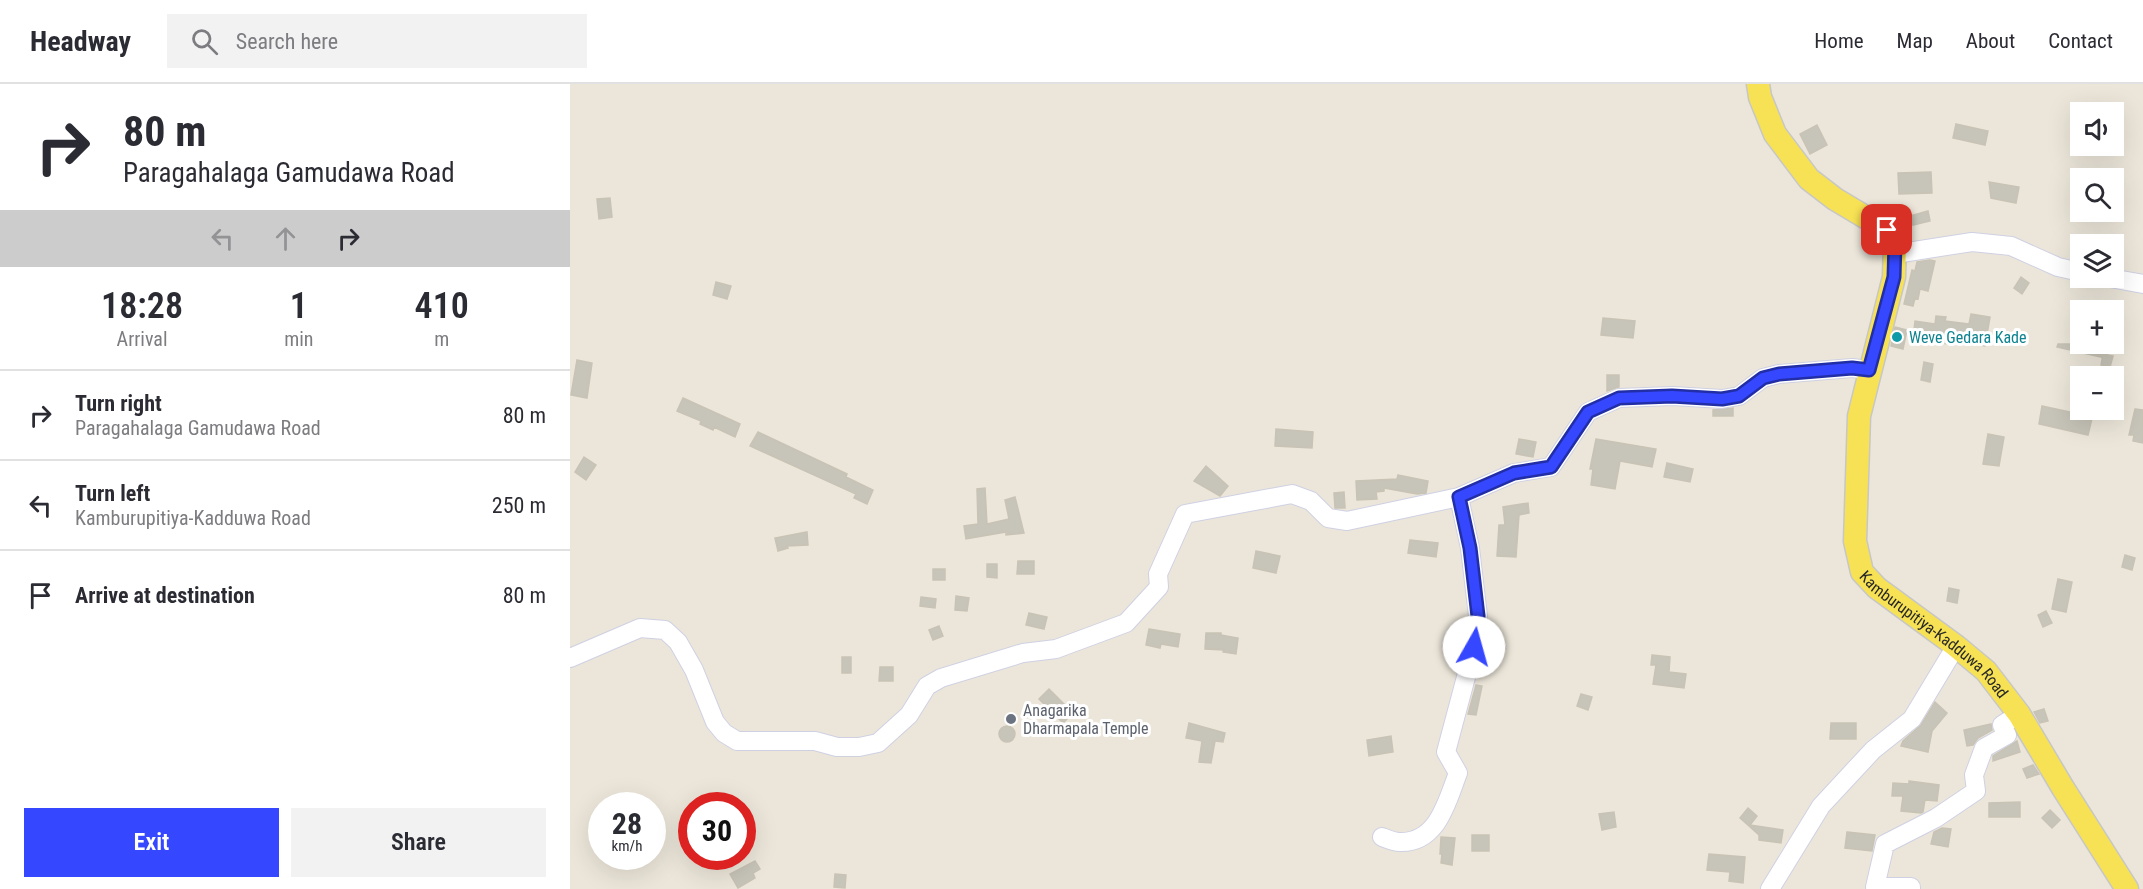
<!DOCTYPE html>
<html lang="en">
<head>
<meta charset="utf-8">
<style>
	body { margin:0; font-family:"Roboto Condensed",sans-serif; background:#f2f2f3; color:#2b2b33; height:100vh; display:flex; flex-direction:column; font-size:22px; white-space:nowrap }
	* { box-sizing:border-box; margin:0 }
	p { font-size:20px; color:#7c7c81 }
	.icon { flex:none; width:33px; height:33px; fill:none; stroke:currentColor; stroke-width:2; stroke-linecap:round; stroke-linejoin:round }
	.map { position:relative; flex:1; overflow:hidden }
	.sheet { display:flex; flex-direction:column; background:#fff; width:570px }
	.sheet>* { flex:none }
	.hud { background:#fff; color:#2b2b33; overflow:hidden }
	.tools { position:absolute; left:1500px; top:18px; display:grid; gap:12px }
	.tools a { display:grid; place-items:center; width:54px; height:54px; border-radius:0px; background:#fff; box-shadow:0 6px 24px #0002; font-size:30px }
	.speed { position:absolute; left:18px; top:708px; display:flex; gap:12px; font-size:30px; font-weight:700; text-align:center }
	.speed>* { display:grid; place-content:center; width:78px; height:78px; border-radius:50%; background:#fff; box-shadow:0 6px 24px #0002; line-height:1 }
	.speed small { font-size:15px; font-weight:400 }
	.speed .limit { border:9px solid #d22; background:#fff; color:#111 }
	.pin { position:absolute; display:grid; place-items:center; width:51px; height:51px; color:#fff; margin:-26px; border-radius:12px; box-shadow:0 3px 9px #0006 }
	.me { position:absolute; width:66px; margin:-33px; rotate:7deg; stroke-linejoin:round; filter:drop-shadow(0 0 4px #0008) }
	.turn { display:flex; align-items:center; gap:21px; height:126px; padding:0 24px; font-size:27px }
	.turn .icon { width:78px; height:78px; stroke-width:2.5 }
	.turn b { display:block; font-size:42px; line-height:51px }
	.lanes { display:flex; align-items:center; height:57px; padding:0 24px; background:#0003; justify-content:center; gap:30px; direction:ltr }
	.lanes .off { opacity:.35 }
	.eta { display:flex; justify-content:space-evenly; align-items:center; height:102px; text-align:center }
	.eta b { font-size:36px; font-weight:600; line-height:42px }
	.button { display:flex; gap:12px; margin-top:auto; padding:12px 24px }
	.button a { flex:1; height:69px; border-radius:0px; background:#3547ff; color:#fff; font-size:24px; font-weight:600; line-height:69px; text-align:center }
	.button a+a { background:#f2f2f3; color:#2b2b33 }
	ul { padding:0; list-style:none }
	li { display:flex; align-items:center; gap:18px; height:90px; padding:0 24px; border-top:2px solid #e1e1e2 }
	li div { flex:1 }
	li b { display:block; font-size:22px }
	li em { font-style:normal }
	header { display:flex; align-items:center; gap:36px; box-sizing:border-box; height:84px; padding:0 30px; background:#fff; border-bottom:2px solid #e1e1e2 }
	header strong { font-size:28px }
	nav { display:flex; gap:33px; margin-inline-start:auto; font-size:21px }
	.search { width:420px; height:54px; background:#f2f2f3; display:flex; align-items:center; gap:15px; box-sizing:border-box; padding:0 21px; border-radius:0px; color:#7c7c81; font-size:22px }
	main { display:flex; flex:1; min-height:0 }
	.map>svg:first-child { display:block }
	.building { fill:#c7c4b9; stroke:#c8c3b4; stroke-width:1.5 }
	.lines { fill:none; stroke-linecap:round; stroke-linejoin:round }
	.minor-casing { stroke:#cfd1e3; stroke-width:20 }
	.major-casing { stroke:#c7c7c7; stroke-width:25 }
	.minor { stroke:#fff; stroke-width:18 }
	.major { stroke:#f7e154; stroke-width:22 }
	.route-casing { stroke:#222ea6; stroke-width:15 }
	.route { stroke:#3547ff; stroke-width:10 }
	.culture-dot { fill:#0f9aa8; stroke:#fff; stroke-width:2 }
	.worship-dot { fill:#6b7280; stroke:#fff; stroke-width:2 }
	.labels { text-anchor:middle; stroke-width:6; stroke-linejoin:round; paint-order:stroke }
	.culture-label { font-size:16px; fill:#0d838f; stroke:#fff; text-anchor:start }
	.street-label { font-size:16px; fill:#292929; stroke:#fff }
	.worship-label { font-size:16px; fill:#5b616d; stroke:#fff; text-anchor:start }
</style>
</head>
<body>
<header>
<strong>Headway</strong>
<div class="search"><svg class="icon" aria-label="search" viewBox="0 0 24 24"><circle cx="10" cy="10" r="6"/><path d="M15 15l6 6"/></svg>Search here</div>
<nav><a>Home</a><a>Map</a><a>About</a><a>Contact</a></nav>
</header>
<main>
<section class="sheet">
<div class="hud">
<div class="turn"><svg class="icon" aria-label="right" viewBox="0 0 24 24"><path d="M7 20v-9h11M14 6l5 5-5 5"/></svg><div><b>80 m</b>Paragahalaga Gamudawa Road</div></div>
<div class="lanes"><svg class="icon off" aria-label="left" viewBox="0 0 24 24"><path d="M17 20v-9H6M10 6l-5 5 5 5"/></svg><svg class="icon off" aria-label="ahead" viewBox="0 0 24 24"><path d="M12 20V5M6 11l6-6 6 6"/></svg><svg class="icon" aria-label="right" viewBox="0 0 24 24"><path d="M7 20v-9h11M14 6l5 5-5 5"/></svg></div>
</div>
<div class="eta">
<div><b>18:28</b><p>Arrival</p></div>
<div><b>1</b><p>min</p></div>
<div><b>410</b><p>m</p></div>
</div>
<ul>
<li><svg class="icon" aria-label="right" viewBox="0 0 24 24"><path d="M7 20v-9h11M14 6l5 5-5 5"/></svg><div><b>Turn right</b><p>Paragahalaga Gamudawa Road</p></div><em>80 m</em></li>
<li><svg class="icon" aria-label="left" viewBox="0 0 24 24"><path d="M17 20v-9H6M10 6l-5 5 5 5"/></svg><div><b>Turn left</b><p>Kamburupitiya-Kadduwa Road</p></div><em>250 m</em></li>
<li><svg class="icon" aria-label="arrive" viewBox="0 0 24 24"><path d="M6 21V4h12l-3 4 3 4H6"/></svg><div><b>Arrive at destination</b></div><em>80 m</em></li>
</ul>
<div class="button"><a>Exit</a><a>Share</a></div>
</section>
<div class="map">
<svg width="1573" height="805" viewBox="0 0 1573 805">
	<rect width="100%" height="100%" fill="#ece6da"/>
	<path class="building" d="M1386,40l32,7 -3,14 -32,-7z
		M1247,41l10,20 -17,9 -10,-20z
		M1361,88l1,21 -33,1 -1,-21z
		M1419,98l30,5 -3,16 -25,-5z
		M40,114l2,19 -13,2 -2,-20z
		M1358,127l2,10 -17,4 -3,-9z
		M1360,176l5,1 -7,30 -8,-2 -2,10 -3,-1 -2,8 -9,-2 8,-34 3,1 2,-9z
		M1451,193l8,6 -7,11 -8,-6z
		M146,198l15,4 -4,13 -14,-4z
		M1401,230l19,3 -5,29 -34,-6 -1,4 -10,-1v-4l-7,-1v-5l-19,-3 1,-9 20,3 1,-8 10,1 -1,4 24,3z
		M1033,234l32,3 -2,17 -32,-3z
		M1506,236h4v24h23l-2,13 -44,-10 1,-3h13z
		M1325,243l12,3 -4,19 -12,-3z
		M1533,270l10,2 -3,11 -9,-2z
		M7,276l15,3 -5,35 -16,-3z
		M1354,278l9,2 -3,18 -9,-2z
		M1037,291h12v12l-12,4z
		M113,314l57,26 -5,13 -21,-10 -1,3 -13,-6 1,-3 -24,-10z
		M1472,322l37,8 1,-4h14l-6,25 -49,-11z
		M1163,324v8h-20v-6z
		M1565,325l8,1v33l-10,-2 1,-6h-5z
		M706,345l37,3 -1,16 -37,-2z
		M188,348l89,42 -1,3 27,13 -6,14 -13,-6 2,-4 -106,-48z
		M1418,350l16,3 -5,29 -16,-2z
		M949,355l17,3 -3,15 -17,-3z
		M1026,355l60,10 -4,18 -32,-6 -5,28 -24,-4 2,-16h-3z
		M14,373l12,8 -10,15 -11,-8z
		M1097,379l26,6 -3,13 -26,-5z
		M636,382l22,20 -8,10 -26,-15z
		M828,391l30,6 -2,12 -9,1 -33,-6v3l-8,1 1,7 -20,1 -1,-19 41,-2z
		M415,404l2,36 22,-5 -4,-19 10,-3 9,36 -18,2v-3l-40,7 -2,-13 14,-2 -1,-35z
		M774,408l1,16h-10l-1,-15z
		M958,419l1,10 -10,2 -3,42 -19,-1 2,-31h6l-2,-18z
		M237,448l1,13 -21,1 1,2 -10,3 -3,-13z
		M840,456l28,3 -2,14 -28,-4z
		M686,467l24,5 -4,17 -23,-5z
		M1555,471l10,3 -3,12 -10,-3z
		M448,477h16v13h-17z
		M417,480h10v14l-10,-1z
		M363,485h12v11h-12z
		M1488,495l14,3 -6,30 -14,-3z
		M1379,504l10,2 -2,13 -10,-2z
		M386,512l13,2 -2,13 -12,-1z
		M351,513l15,2 -1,9 -15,-2z
		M1476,527l6,12 -9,4 -5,-12z
		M459,529l18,4 -3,12 -18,-4z
		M369,542l4,10 -10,4 -4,-10z
		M579,545l31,5 -2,13 -17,-3 -1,4 -14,-3z
		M636,549h15v2l17,3 -2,16 -13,-2 1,-2 -19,-1z
		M1082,571l18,2 -1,15 17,2 -2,14 -31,-4 3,-19h-5z
		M272,573h9v16h-9z
		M310,583h13v14h-14z
		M906,601l6,1 -6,29 -8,-1z
		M479,605l24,24 -10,10 -24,-24z
		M1011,610l11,3 -4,13 -11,-4z
		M1365,618l12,11 -15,18 -4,21 -27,-6 2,-5 18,-16z
		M1474,625l4,12 -8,2 -6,-11z
		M619,639l36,10 -2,9 -8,-1 -4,22 -12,-1 3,-21 -16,-3z
		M1261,639h25v16h-26z
		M1421,640l1,6 -14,8 -5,7 -6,1 -3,-16z
		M429 650a8 8 0 1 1 16 0a8 8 0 1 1-16 0Z
		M821,652l2,16 -24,4 -2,-16z
		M1447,657l3,11 -27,9v-5z
		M1463,681l6,9 -12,4 -4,-9z
		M1339,697l30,4 -2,16 -12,-1 -2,12 -2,1 -20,-2 2,-15h-11l1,-13 16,1z
		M1450,718v15h-31v-14z
		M1178,724l9,8 -7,9 33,5 -2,13 -22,-3v-5l-19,-17z
		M1480,726l10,10 -8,8 -10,-10z
		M1044,728l2,15 -14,3 -3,-16z
		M1372,744l9,1 -3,18 -17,-3 3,-12z
		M1277,748l28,3 -3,16 -27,-3z
		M902,751h17v16h-17z
		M871,753l14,1 -3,27 -11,-2 1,-9h-2z
		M1139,770l36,3 -2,26 -14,-2 1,-9 -23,-2z
		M185,777l5,8 -7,4 2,5 -17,10 -8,-14z
		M265,790l11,1 -1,13 -11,-1z"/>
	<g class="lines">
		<defs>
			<path id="minor" d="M1325,170l77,-12 39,4 47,21 22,5
				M1540,194l33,6
				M0,574l70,-30 25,2 13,12 16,28 21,52 9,11 13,8h78l22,6h22l19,-4 31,-28 18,-29 14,-8 82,-25 33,-4 70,-26 33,-36 -1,-13 27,-60 107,-20 19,7 17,17 19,3 112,-24 55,-24 37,-6 37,-55 31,-14 54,-2 49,3 17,-3 24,-18 16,-4 73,-6 17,2
				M812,753c5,2 12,5 18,5 38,1 47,-41 58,-69l-12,-21 28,-105 4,-31 -8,-68 -11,-51
				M1200,805l51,-83 52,-56 39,-31 44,-73
				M1341,805v-2h-36l10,-43 51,-26 40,-27 -2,-16 10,-27 23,-13 -5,-10 17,-11"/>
			<g id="major">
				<path id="s1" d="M1188,0l2,13 15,37 34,45 26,20 52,31 8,13 -1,34 -35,139 -4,125 7,31 15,16 79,58 30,25 33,43 44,74 64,101"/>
			</g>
		</defs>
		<use href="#minor" class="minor-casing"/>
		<use href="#major" class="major-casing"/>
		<use href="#minor" class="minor"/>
		<use href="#major" class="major"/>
	</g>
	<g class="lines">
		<defs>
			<path id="route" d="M904,563l4,-31 -8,-68 -11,-51 55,-24 37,-6 37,-55 31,-14 53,-2 50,3 17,-3 24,-18 16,-4 73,-6 17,2 25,-93 1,-34 -8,-13"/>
		</defs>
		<use href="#route" class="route-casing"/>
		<use href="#route" class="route"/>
	</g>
	<circle class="culture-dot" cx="1327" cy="253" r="6"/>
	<circle class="worship-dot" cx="441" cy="635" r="6"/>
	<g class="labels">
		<g class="culture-label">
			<text x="1339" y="259">Weve Gedara Kade</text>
		</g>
		<g class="street-label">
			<text dy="6" stroke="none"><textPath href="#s1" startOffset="648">Kamburupitiya-Kadduwa Road</textPath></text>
		</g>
		<g class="worship-label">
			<text x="453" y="632">Anagarika<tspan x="453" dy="18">Dharmapala Temple</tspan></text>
		</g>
	</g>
</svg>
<div class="tools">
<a><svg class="icon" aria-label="sound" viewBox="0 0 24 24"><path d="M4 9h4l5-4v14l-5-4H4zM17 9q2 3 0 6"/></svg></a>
<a><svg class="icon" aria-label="search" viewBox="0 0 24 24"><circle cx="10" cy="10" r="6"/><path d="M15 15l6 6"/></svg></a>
<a><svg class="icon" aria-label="layers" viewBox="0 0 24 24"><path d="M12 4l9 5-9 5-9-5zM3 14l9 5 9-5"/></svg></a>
<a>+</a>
<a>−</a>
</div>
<div class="speed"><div>28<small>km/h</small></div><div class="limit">30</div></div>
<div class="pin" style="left:1317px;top:146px;background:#d93025"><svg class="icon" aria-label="arrive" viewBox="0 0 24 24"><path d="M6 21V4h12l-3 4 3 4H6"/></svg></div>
<svg class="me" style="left:904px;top:563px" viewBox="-20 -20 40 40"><circle r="19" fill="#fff"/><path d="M0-13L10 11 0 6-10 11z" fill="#3547ff"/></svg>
</div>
</main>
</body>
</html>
